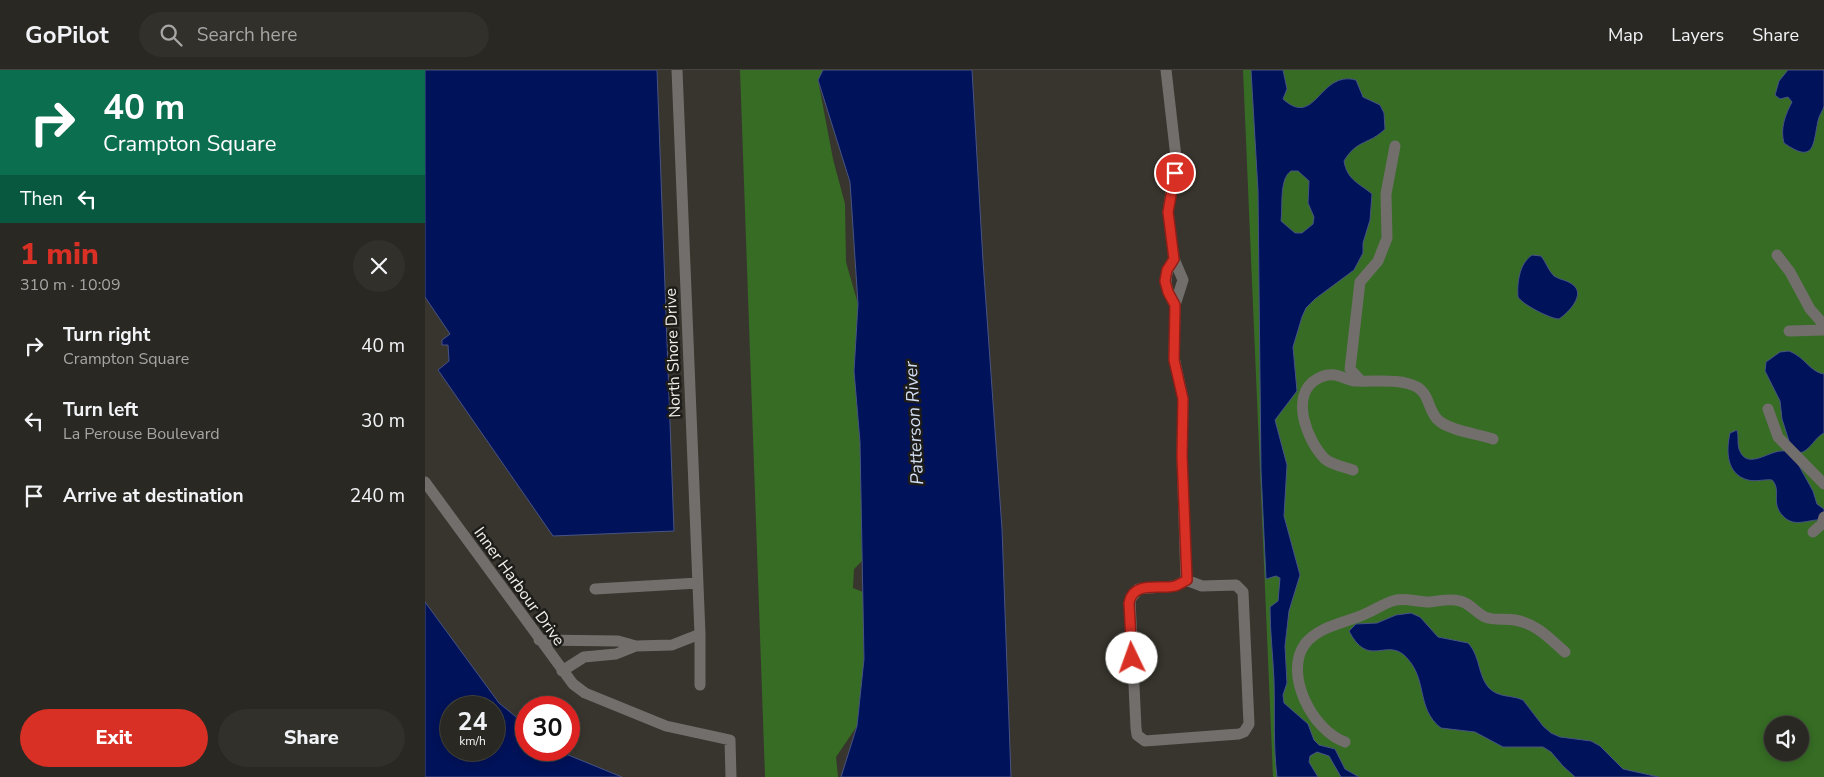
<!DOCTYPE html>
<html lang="en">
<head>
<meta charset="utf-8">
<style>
	body { margin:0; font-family:"Nunito Sans",sans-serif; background:#31302a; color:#f1f3f6; height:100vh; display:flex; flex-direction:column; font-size:19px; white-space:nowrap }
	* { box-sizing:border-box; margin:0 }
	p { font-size:16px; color:#a5a6a5 }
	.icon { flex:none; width:28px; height:28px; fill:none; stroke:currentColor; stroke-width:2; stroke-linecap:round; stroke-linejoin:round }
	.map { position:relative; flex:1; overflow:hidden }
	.drawer { display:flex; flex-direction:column; background:#292822; width:425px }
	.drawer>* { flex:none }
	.top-card { background:#0b6e4f; color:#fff; overflow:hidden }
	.buttons { position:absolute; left:1339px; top:646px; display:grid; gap:10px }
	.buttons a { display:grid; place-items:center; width:45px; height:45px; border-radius:50%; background:#292822; box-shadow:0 2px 8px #0003,0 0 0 1px #454440; font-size:25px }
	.speed { position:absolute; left:15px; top:626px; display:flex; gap:10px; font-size:25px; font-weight:700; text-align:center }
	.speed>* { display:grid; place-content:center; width:65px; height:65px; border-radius:50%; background:#292822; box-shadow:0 2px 8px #0003,0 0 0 1px #454440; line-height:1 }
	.speed small { font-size:12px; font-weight:400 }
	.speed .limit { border:8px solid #d22; background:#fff; color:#111 }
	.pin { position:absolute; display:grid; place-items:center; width:42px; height:42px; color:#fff; margin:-21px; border:2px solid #fff; border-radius:50%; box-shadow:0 1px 5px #0007 }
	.me { position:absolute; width:55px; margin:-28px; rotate:357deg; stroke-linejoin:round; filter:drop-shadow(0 0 4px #0008) }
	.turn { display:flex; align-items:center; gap:18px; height:105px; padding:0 20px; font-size:22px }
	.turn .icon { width:65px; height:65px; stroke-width:2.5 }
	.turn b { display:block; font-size:35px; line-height:42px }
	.then { display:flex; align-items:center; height:48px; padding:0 20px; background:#0003; gap:10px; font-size:19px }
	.round { display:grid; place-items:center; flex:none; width:52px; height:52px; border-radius:26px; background:#31302a }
	.head { display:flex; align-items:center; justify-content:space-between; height:85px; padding:0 20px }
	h1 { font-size:30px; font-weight:800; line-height:38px; color:#d93025 }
	.primary-button { display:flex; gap:10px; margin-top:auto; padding:10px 20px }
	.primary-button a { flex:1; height:58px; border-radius:30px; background:#d93025; color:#fff; font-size:20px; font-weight:800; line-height:58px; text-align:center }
	.primary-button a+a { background:#31302a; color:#f1f3f6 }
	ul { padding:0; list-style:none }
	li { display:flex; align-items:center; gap:15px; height:75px; padding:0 20px }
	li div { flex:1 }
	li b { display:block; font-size:19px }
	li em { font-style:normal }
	header { display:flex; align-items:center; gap:30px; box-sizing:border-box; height:70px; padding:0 25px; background:#292822; border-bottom:1px solid #454440 }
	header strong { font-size:24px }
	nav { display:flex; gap:28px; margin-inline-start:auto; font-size:18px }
	.search { width:350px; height:45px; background:#31302a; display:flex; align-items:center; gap:12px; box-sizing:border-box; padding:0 18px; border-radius:28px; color:#a5a6a5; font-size:19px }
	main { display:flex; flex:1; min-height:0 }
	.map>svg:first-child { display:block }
	.green { fill:#366c24; fill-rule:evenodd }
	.water { fill:#001259; stroke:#485484; fill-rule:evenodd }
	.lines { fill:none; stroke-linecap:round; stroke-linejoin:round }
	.minor { stroke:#726e6c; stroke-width:11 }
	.route-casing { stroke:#8d1f18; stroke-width:12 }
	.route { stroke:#d93025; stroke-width:9 }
	.labels { text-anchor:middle; stroke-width:5; stroke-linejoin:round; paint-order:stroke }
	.street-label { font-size:16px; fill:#f0efe9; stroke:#1d1c19 }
	.water-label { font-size:18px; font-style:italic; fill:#d3dff4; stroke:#1d1c19 }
</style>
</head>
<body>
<header>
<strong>GoPilot</strong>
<div class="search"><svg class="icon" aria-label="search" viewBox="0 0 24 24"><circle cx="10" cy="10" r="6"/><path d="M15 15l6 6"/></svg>Search here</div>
<nav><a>Map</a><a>Layers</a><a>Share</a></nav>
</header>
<main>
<section class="drawer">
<div class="top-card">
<div class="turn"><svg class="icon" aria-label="right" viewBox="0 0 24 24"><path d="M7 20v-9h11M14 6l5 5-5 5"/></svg><div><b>40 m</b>Crampton Square</div></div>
<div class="then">Then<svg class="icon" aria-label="left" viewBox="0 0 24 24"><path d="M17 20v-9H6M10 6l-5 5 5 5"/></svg></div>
</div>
<div class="head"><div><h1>1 min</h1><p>310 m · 10:09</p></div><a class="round"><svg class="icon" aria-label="close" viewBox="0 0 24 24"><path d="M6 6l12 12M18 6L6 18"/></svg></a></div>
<ul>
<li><svg class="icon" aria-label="right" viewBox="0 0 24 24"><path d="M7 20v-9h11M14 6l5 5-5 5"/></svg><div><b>Turn right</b><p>Crampton Square</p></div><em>40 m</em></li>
<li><svg class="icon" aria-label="left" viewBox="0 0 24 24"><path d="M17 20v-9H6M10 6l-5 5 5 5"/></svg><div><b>Turn left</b><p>La Perouse Boulevard</p></div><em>30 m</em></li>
<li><svg class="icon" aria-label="arrive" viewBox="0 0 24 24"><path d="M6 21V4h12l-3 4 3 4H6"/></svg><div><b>Arrive at destination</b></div><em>240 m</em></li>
</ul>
<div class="primary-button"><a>Exit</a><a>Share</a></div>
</section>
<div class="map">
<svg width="1399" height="707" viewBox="0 0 1399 707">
	<rect width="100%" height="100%" fill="#37352d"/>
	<path class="green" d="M315,0h83l-5,10 15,79 12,45 1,58 12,42 -4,67 6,71 2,119 -8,8 -1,19 10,4 1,67 -7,67 -21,31 2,20h-73z
		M818,0h581v707h-551zM1348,655h27v27h-27z"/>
	<path class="water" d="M0,0h232l17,461 -121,5 -115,-166 11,-9 -1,-16h-6v-5l8,-6 -25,-37z
		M398,0h149l11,191 19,268 9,248h-170l16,-51 7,-67 -4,-217 -6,-71 4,-67 -8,-122 -32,-102z
		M826,0h32l4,19 -4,10c33,30 36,-29 73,-19l7,17 17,8 4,8 1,16c-16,16 -28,10 -41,32 3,19 15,22 28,33l-2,26 -7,23v10l-9,17 -39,29 -9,9 -4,9 -9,30 4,44 -22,29 12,45 -3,51 16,59 -11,36 -4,35 2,37 -4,12 1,8 24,21 6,16 5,5 16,4 10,20 14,8h-18l-12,-21 -12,-4 -7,4 -1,6 9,15h-41c-4,-33 -2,-64 -3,-97 -1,-24 -4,-48 -4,-73l8,-6 2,-23 -4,-2 -10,3 -5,-108 -3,-280zM866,101h7l11,10 -1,22 6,14 -1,7 -11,9h-7l-14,-12c2,-15 -2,-42 10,-50z
		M1363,0h36c0,11 0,25 0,36 -1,5 -5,9 -6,15 -5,23 -3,44 -34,22 -4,-14 1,-28 8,-41l-4,-5 -8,2 -5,-4 4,-14z
		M1107,185l9,1c5,6 7,14 13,20 6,4 13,4 18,8 15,10 -4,29 -13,35 -8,0 -36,-14 -41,-22 -1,-14 1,-33 14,-42z
		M1364,281c16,6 21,21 35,23v59c-10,5 -13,17 -24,20l-2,11 15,27 4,13 7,5v11c-14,-2 -29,9 -41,-4 -13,-13 -1,-26 -11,-36 -8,-1 -15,2 -24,0 -22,-6 -22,-29 -18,-47l7,-3c2,6 0,13 2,19 8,23 31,0 45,2l5,-10 -7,-22 -2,-18 -15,-30 1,-9 14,-10z
		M0,532l74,101 27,22v25h30l66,27h-197zM26,638h43v42h-43z
		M986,543l9,4 18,20 30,6c14,14 9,41 28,50 8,4 19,3 27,7l20,26 8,7 9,4 31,4 9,5 23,23 36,8h-84l-12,-11 -12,-14 -8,-5h-40l-28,-15 -34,-4c-26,-20 -12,-50 -37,-73 -19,-16 -36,13 -55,-24l7,-7 21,-1 19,-8z"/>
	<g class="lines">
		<path class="minor" d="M252,0l23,564v51
			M741,0l10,87 -8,55 6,47 9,21 -8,25 -1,52 9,42 -1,58 4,123
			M1352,185l13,17 20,37 14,16
			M749,189c-11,16 -10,29 1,46
			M1364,261l35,-1
			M936,311l-11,-12 10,-87 18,-21 9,-23 -1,-44 9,-48
			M1343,339l10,28 46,47
			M928,400c-8,-3 -21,-5 -28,-11 -18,-18 -36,-64 -8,-80 5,-3 12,-5 18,-4 7,1 14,6 22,6 18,1 43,-3 60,6 12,7 11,22 20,32 10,11 41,15 56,20
			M0,412l148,202 12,9 81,33 64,14 1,37
			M1388,462l9,-8 2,-7
			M761,510l16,6 34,-1 7,7 6,132 -5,8 -5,2 -94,7 -8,-6 -1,-7 -6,-128 8,-11 37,-3z
			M170,519l103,-6
			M114,570l79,1 18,5 36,-1 28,-11
			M137,601l22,-14 32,-3 20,-8
			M920,672c-32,-11 -62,-68 -40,-98 14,-18 40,-21 60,-30 10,-4 19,-11 31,-14 11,-2 22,2 34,2 9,-1 20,-4 30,-1 10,2 16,12 25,16 10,4 20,1 30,3 22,4 34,18 50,32"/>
	</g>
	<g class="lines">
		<defs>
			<path id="route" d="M707,588l-3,-55c4,-23 31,-13 46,-17 4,-1 8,-4 12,-6l-5,-124 1,-57 -9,-39 1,-55 -7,-13 -3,-11 2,-11 7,-11 -6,-47 7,-39"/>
		</defs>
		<use href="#route" class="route-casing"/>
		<use href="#route" class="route"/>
	</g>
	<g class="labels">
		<g class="street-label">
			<text transform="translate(247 283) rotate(-92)" y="6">North Shore Drive</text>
			<text transform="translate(95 516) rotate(54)" y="6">Inner Harbour Drive</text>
		</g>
		<g class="water-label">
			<text transform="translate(489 353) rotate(-93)" y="6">Patterson River</text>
		</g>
	</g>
</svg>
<div class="buttons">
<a><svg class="icon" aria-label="sound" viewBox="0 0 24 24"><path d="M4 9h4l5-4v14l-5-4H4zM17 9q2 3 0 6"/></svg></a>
</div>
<div class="speed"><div>24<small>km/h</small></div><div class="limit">30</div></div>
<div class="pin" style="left:750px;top:103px;background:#d93025"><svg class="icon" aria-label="arrive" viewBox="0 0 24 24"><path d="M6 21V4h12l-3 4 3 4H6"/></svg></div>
<svg class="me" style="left:707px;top:588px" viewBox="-20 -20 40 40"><circle r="19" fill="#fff"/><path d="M0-13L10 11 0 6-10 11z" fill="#d93025"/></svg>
</div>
</main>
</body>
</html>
